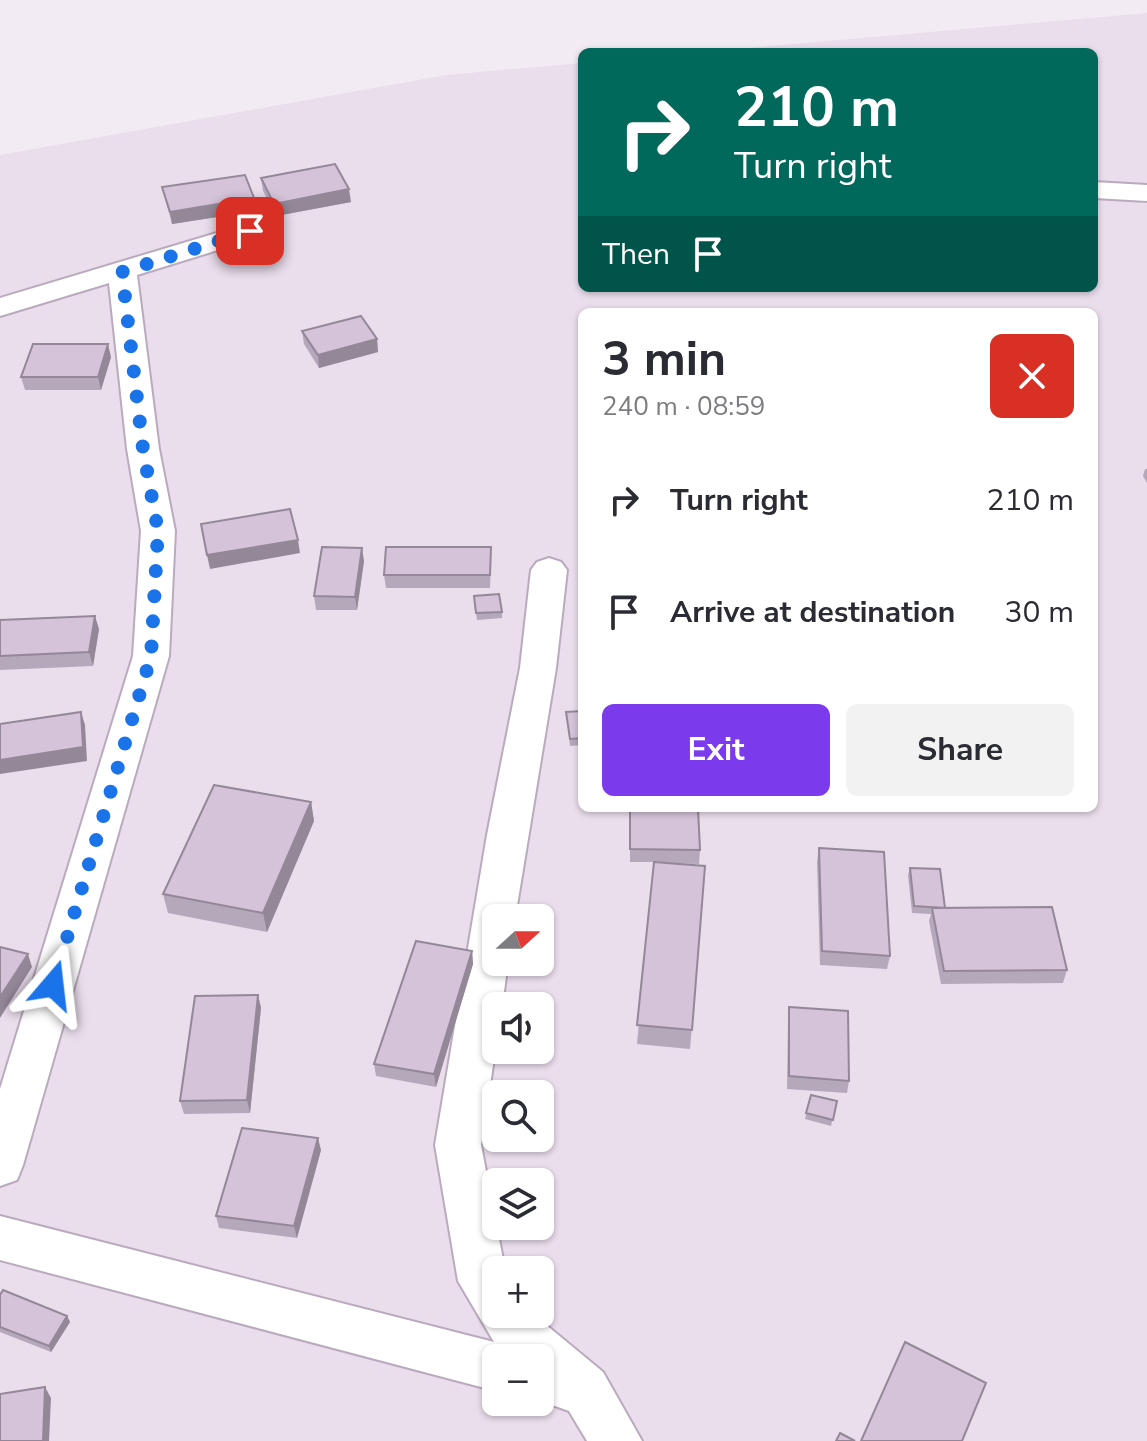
<!DOCTYPE html>
<html lang="en">
<head>
<meta charset="utf-8">
<style>
	body { margin:0; font-family:"Nunito Sans",sans-serif; background:#f2f2f3; color:#2b2b33; height:100vh; display:flex; flex-direction:column; font-size:30px; white-space:nowrap }
	* { box-sizing:border-box; margin:0 }
	p { font-size:26px; color:#7c7c81 }
	.icon { flex:none; width:44px; height:44px; fill:none; stroke:currentColor; stroke-width:2; stroke-linecap:round; stroke-linejoin:round }
	.map { position:relative; flex:1; overflow:hidden }
	.sheet { position:absolute; left:578px; top:308px; width:520px; height:504px; display:flex; flex-direction:column; background:#fff; border-radius:12px; box-shadow:0 2px 6px #0004 }
	.sheet>* { flex:none }
	.guide { position:absolute; left:578px; top:48px; width:520px; height:244px; border-radius:12px; box-shadow:0 2px 6px #0004; background:#00695c; color:#fff; overflow:hidden }
	.needle { width:52px; rotate:69deg }
	.fabs { position:absolute; left:482px; top:904px; display:grid; gap:16px }
	.fabs a { display:grid; place-items:center; width:72px; height:72px; border-radius:12px; background:#fff; box-shadow:0 2px 6px #0004; font-size:40px }
	.pin { position:absolute; display:grid; place-items:center; width:68px; height:68px; color:#fff; margin:-34px; border-radius:16px; box-shadow:0 4px 12px #0006 }
	.me { position:absolute; width:88px; margin:-44px; rotate:17deg; stroke-linejoin:round; filter:drop-shadow(0 0 6px #0008) }
	.turn { display:flex; align-items:center; gap:28px; height:168px; padding:0 24px; font-size:36px }
	.turn .icon { width:104px; height:104px; stroke-width:2.5 }
	.turn b { display:block; font-size:56px; line-height:68px }
	.then { display:flex; align-items:center; height:76px; padding:0 24px; background:#0003; gap:16px; font-size:30px }
	.round { display:grid; place-items:center; flex:none; width:84px; height:84px; border-radius:12px; background:#f2f2f3 }
	.head { display:flex; align-items:center; justify-content:space-between; height:136px; padding:0 24px }
	h1 { font-size:48px; font-weight:700; line-height:60px }
	.action { display:flex; gap:16px; margin-top:auto; padding:16px 24px }
	.action a { flex:1; height:92px; border-radius:12px; background:#7c3aed; color:#fff; font-size:32px; font-weight:700; line-height:92px; text-align:center }
	.action a+a { background:#f2f2f3; color:#2b2b33 }
	ul { padding:0; list-style:none }
	li { display:flex; align-items:center; gap:24px; height:112px; padding:0 24px }
	li div { flex:1 }
	li b { display:block; font-size:30px }
	li em { font-style:normal }
	.map>svg:first-child { display:block }
	.residential { fill:#eaddec; fill-rule:evenodd }
	.lines { fill:none; stroke-linecap:round; stroke-linejoin:round }
	.street-casing { stroke:#baaabd; stroke-width:4 }
	.street { fill:#fff; fill-rule:evenodd }
	.wall { fill:#b6a8bb }
	.shaded-wall { fill:#948898 }
	.building { fill:#d4c3d9; stroke:#948898; stroke-width:2 }
	.route { stroke:#1a73e8; stroke-width:14; stroke-dasharray:0 25.2 }
</style>
</head>
<body>
<div class="map">
<svg width="1147" height="1441" viewBox="0 0 1147 1441">
	<rect width="100%" height="100%" fill="#f3ebf4"/>
	<path class="residential" d="M1147,13v1428h-1147v-1286l446,-80 136,-12v225h512v-236h-391zM582,312h512v496h-512zM496,918h44v44h-44zM496,1006h44v44h-44zM496,1094h44v44h-44zM496,1182h44v44h-44zM496,1270h44v44h-44zM496,1358h44v44h-44z"/>
	<g class="lines">
		<defs>
			<path id="street" d="M1094,182l53,3v16l-53,-3z
				M250,223l10,2 4,6 -4,6 -123,38 22,174 16,82 -6,125 -146,509 -6,15 -17,6v-97l133,-433 8,-125 -14,-82 -18,-166 -109,33v-18z
				M549,558l12,4 6,8 -11,98 -41,250h-19v44h12l-6,44h-6v39l-15,100 24,125h-9v44h37l70,58 39,69h-55l-18,-30 -25,-9 -4,-10v-34h-44v33l-496,-131v-44l494,126 -36,-61 -23,-136 52,-310 33,-167 11,-98 6,-8z"/>
		</defs>
		<use href="#street" class="street-casing"/>
		<use href="#street" class="street"/>
	</g>
	<path class="wall" d="M261,178l90,24 -75,14 -13,-25z
		M162,187l94,24 -84,13z
		M302,331l75,8 1,13 -59,16 -15,-24z
		M111,357l-10,33h-76l-4,-13z
		M1145,469h2v14l-4,-7z
		M491,560l-1,28h-104l-2,-13z
		M364,561l-7,49h-41l-2,-14z
		M474,596l28,16v6l-25,2z
		M0,620l99,9 -6,37 -93,4z
		M582,711v34l-12,1 -4,-34z
		M311,802l3,19 -47,111 -99,-19 -5,-19z
		M630,808l70,42 -1,14 -40,-1 46,3 -15,183 -53,-5 17,-182h-24z
		M819,848l71,108 -3,13 -67,-4 -3,-103z
		M910,868l35,40 122,62 -4,13 -122,1 -12,-63 2,-7 -19,-1 -4,-38z
		M472,951l1,13 -37,123 -60,-11 -2,-12z
		M258,995l3,13 -11,105 -66,1 -4,-13z
		M789,1007l60,74 -2,12 -60,-4 1,-69z
		M811,1095l26,6 -6,25 -26,-7z
		M321,1150l-24,88 -78,-10 -3,-12z
		M0,1295l67,21 3,6 -19,30 -51,-20z"/>
	<path class="shaded-wall" d="M349,189l2,13 -75,14 -2,-12z
		M254,198l2,13 -84,13 -2,-12z
		M377,339l1,13 -59,16 -1,-13z
		M108,344l3,13 -10,33 -3,-13z
		M298,540l2,13 -90,16 -3,-14z
		M362,548l2,13 -7,49 -2,-13z
		M95,616l4,13 -6,37 -4,-14z
		M81,712l4,13 2,36 -87,13v-14z
		M311,802l3,19 -47,111 -4,-19z
		M472,951l1,13 -37,123 -2,-13z
		M28,954l4,13 -32,51v-21z
		M258,995l3,13 -11,105 -3,-13z
		M318,1138l3,12 -24,88 -3,-12z
		M67,1316l3,6 -19,30 -2,-6z
		M45,1387l6,11 -2,43h-6z"/>
	<path class="building" d="M335,164l14,25 -75,15 -13,-26z
		M245,175l9,23 -84,14 -8,-25z
		M361,316l16,23 -59,16 -16,-24z
		M33,344h75l-10,33h-77z
		M290,509l8,31 -91,15 -6,-31z
		M322,547l40,1 -7,49 -41,-1z
		M386,547h105l-1,28h-106z
		M499,594l3,18 -26,1 -2,-17z
		M95,616l-6,36 -89,4v-36z
		M582,711v27l-12,1 -4,-27z
		M81,712l2,35 -83,13v-36z
		M214,785l97,17 -48,111 -100,-19z
		M630,808h68l2,42 -70,-1z
		M819,848l65,4 6,104 -68,-5z
		M654,862l51,4 -13,164 -55,-5z
		M910,868l30,1 5,39 -31,-2z
		M1052,907l15,63 -123,1 -12,-63z
		M416,941l56,10 -38,123 -60,-10z
		M0,947l28,7 -28,43z
		M258,995l-11,105 -67,1 15,-105z
		M789,1007l59,4 1,70 -60,-5z
		M811,1095l26,6 -4,19 -27,-7z
		M242,1128l76,10 -24,88 -78,-10z
		M3,1290l64,26 -18,30 -49,-19v-32z
		M905,1342l81,41 -24,58h-101z
		M45,1387l-2,54h-43v-47z
		M840,1433l15,8h-19z"/>
	<g class="lines">
		<path class="route" d="M53,985l98,-329 7,-125 -15,-82 -21,-177 128,-41"/>
	</g>
</svg>
<div class="fabs">
<a><svg class="needle" viewBox="-14 -14 28 28"><path d="M0-13l5 13h-10z" fill="#e53935"/><path d="M0 13l5-13h-10z" fill="#7c7c81"/></svg></a>
<a><svg class="icon" aria-label="sound" viewBox="0 0 24 24"><path d="M4 9h4l5-4v14l-5-4H4zM17 9q2 3 0 6"/></svg></a>
<a><svg class="icon" aria-label="search" viewBox="0 0 24 24"><circle cx="10" cy="10" r="6"/><path d="M15 15l6 6"/></svg></a>
<a><svg class="icon" aria-label="layers" viewBox="0 0 24 24"><path d="M12 4l9 5-9 5-9-5zM3 14l9 5 9-5"/></svg></a>
<a>+</a>
<a>−</a>
</div>
<div class="pin" style="left:250px;top:231px;background:#d93025"><svg class="icon" aria-label="arrive" viewBox="0 0 24 24"><path d="M6 21V4h12l-3 4 3 4H6"/></svg></div>
<svg class="me" style="left:53px;top:985px" viewBox="-20 -20 40 40"><path d="M0-17L14 15 0 8-14 15z" fill="#1a73e8" stroke="#fff" stroke-width="4"/></svg>
<div class="guide">
<div class="turn"><svg class="icon" aria-label="right" viewBox="0 0 24 24"><path d="M7 20v-9h11M14 6l5 5-5 5"/></svg><div><b>210 m</b>Turn right</div></div>
<div class="then">Then<svg class="icon" aria-label="arrive" viewBox="0 0 24 24"><path d="M6 21V4h12l-3 4 3 4H6"/></svg></div>
</div>
<section class="sheet">
<div class="head"><div><h1>3 min</h1><p>240 m · 08:59</p></div><a class="round" style="background:#d93025;color:#fff"><svg class="icon" aria-label="close" viewBox="0 0 24 24"><path d="M6 6l12 12M18 6L6 18"/></svg></a></div>
<ul>
<li><svg class="icon" aria-label="right" viewBox="0 0 24 24"><path d="M7 20v-9h11M14 6l5 5-5 5"/></svg><div><b>Turn right</b></div><em>210 m</em></li>
<li><svg class="icon" aria-label="arrive" viewBox="0 0 24 24"><path d="M6 21V4h12l-3 4 3 4H6"/></svg><div><b>Arrive at destination</b></div><em>30 m</em></li>
</ul>
<div class="action"><a>Exit</a><a>Share</a></div>
</section>
</div>
</body>
</html>
